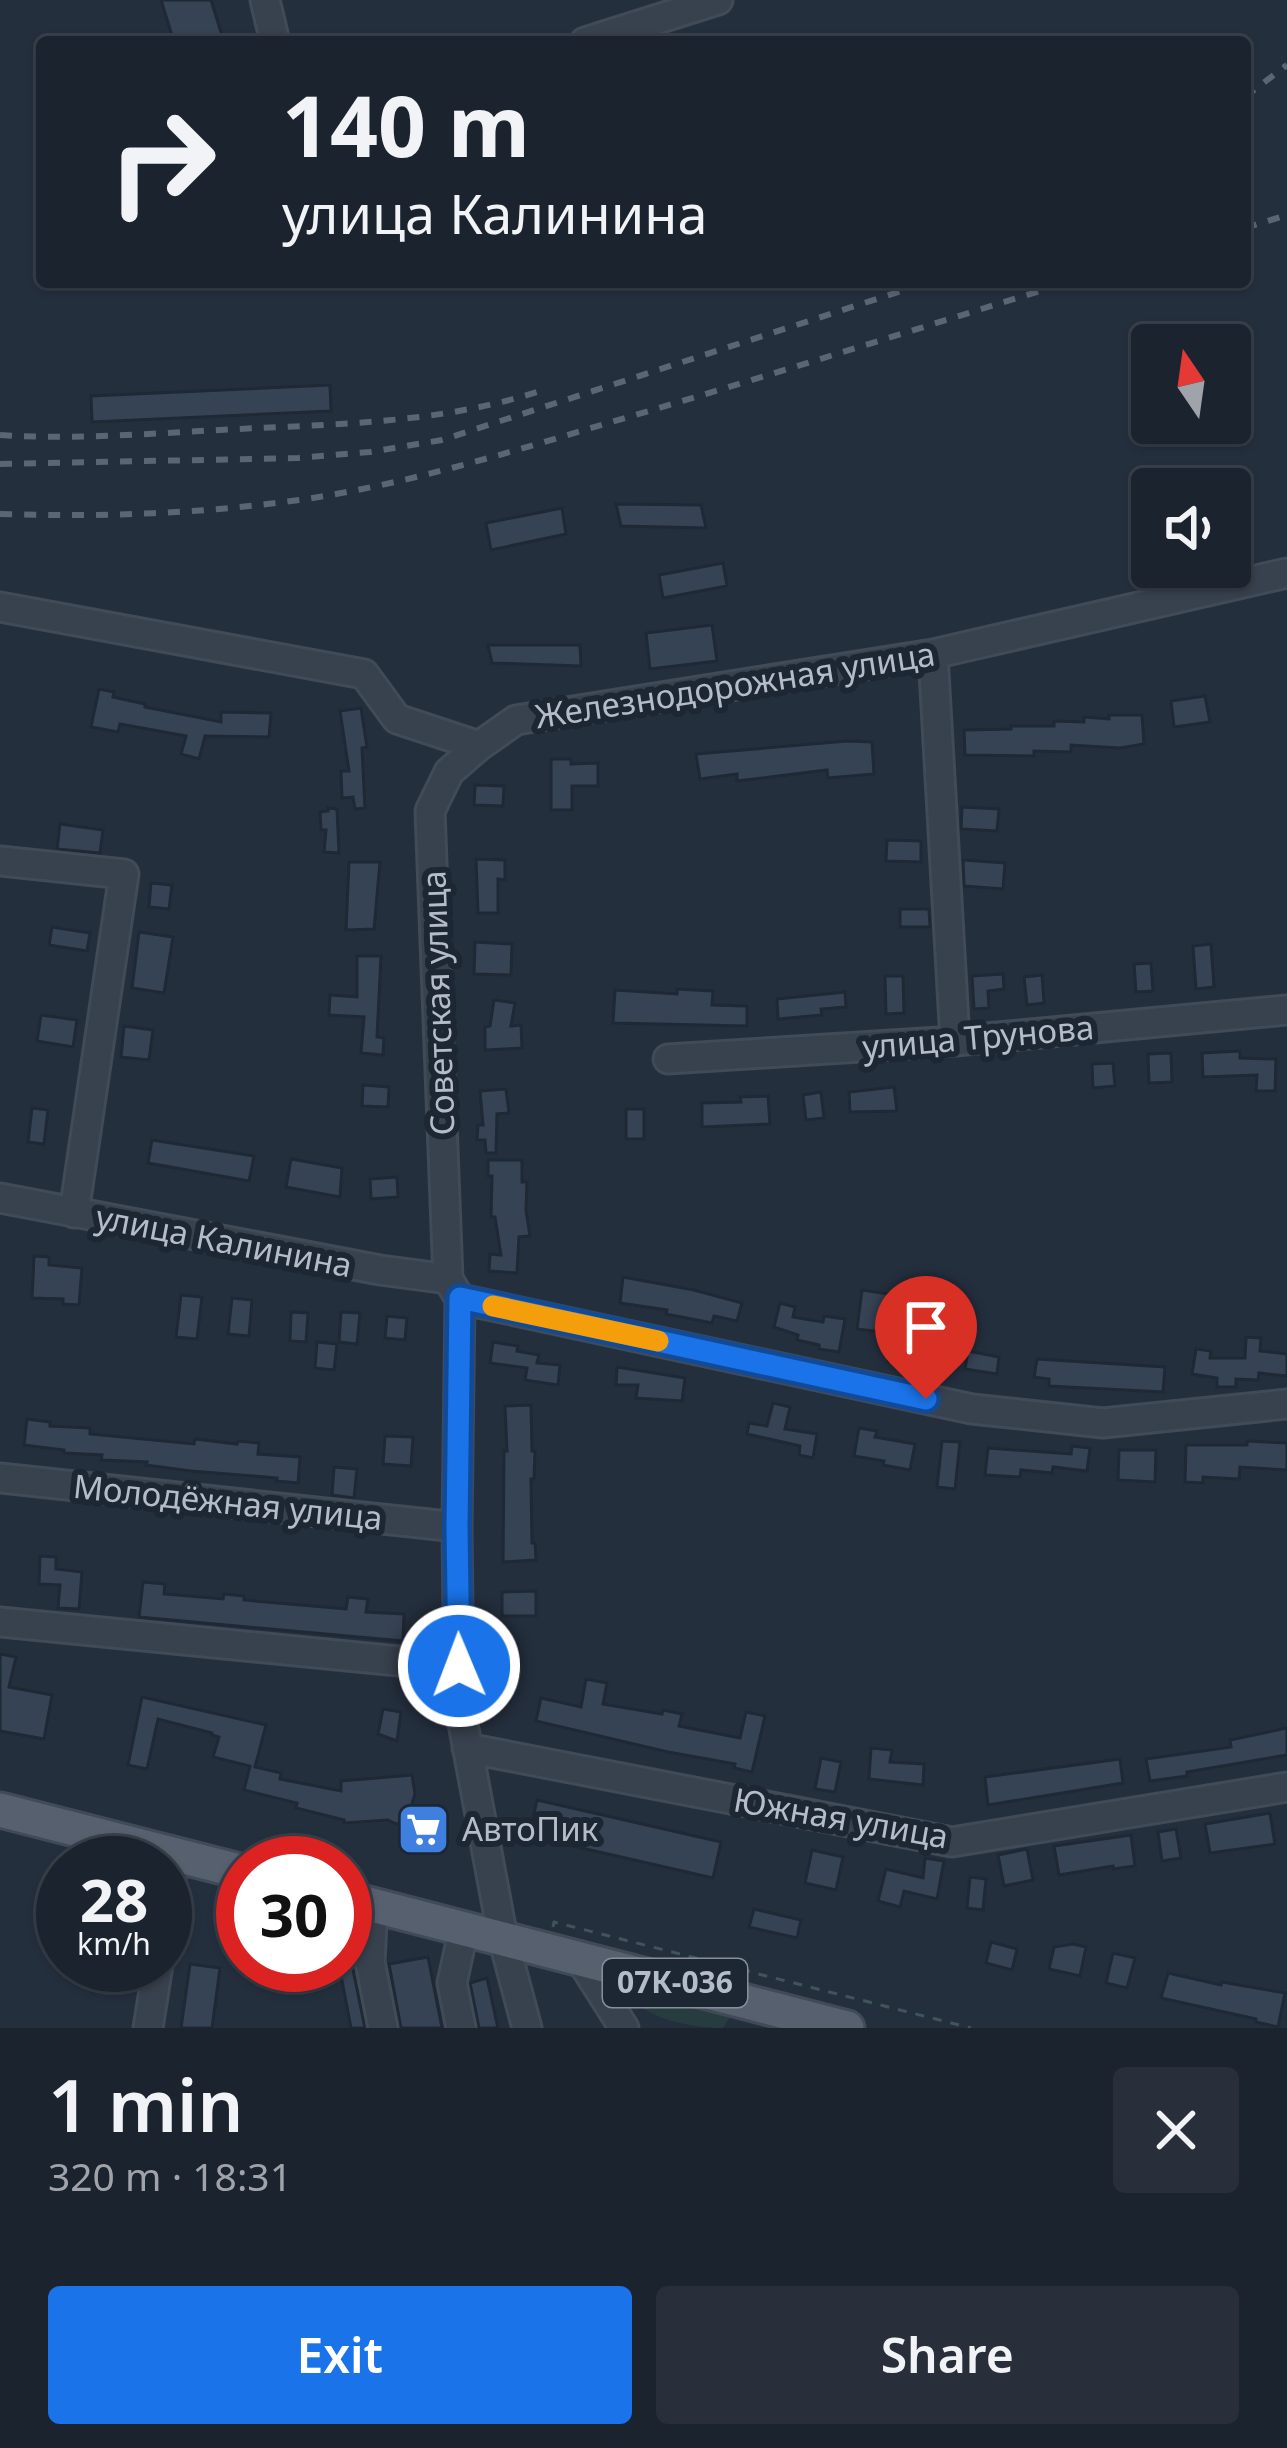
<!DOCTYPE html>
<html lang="en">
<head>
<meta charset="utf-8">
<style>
	body { margin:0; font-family:"Noto Sans",sans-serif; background:#282f3a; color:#f1f3f6; height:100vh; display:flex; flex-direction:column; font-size:45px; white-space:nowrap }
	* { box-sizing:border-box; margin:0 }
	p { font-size:39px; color:#a0a4aa }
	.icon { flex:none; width:66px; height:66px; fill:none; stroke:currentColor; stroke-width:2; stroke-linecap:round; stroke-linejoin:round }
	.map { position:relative; height:2028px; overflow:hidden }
	.drawer { display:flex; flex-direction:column; background:#1b232e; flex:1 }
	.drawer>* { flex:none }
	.banner { position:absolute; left:36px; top:36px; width:1215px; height:252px; border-radius:12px; box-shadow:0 3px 9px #0004,0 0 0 3px #39404a; background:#1b232e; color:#f1f3f6; overflow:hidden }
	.needle { width:78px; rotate:347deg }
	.fabs { position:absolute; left:1131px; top:324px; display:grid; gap:24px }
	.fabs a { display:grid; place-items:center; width:120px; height:120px; border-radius:12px; background:#1b232e; box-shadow:0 3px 9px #0004,0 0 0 3px #39404a; font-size:60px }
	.speed { position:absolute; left:36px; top:1836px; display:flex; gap:24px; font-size:60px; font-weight:700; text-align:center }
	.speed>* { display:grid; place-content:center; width:156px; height:156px; border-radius:50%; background:#1b232e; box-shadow:0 3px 9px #0004,0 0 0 3px #39404a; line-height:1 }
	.speed small { font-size:30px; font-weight:400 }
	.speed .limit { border:18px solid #d22; background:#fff; color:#111 }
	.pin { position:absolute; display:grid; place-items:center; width:102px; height:102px; color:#fff; margin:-123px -51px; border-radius:50% 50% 50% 0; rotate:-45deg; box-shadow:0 0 12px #0007 }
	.pin .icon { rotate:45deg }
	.me { position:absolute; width:132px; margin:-66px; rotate:359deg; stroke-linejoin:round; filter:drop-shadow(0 0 9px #0008) }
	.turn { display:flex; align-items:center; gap:42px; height:252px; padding:0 48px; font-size:54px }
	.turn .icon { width:156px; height:156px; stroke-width:2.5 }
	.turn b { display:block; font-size:84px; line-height:102px }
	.round { display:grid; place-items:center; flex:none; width:126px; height:126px; border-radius:12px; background:#282f3a }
	.summary { display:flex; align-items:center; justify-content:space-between; height:204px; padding:0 48px }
	h1 { font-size:72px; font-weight:600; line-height:90px }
	.button { display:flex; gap:24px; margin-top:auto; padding:24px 48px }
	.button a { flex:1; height:138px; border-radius:12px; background:#1a73e8; color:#fff; font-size:48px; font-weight:600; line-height:138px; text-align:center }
	.button a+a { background:#282f3a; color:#f1f3f6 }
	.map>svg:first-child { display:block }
	.green { fill:#263c3f }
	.building { fill:#364354; stroke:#1f2835; stroke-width:3 }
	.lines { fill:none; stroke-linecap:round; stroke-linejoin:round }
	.minor-casing { stroke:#414a57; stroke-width:33 }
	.major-casing { stroke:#414a57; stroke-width:39 }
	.path { stroke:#3f5557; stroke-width:3; stroke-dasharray:9 9; stroke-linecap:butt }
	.minor { stroke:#38414e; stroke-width:27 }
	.major { stroke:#56606e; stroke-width:33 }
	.rail { stroke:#5a6575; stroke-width:6; stroke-dasharray:12 12; stroke-linecap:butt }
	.route-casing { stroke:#114b97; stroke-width:30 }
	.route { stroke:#1a73e8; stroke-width:21 }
	.slow { stroke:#f59e0b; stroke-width:21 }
	.labels { text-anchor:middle; stroke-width:12; stroke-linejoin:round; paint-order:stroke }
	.shield { fill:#1d2633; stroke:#878f9c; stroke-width:3 }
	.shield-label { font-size:30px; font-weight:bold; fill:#b4bcc9 }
	.street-label { font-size:33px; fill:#b4bcc9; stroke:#1d2633 }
	.poi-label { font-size:33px; fill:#b4bcc9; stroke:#1d2633; text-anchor:start }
</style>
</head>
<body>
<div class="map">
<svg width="1287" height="2028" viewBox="0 0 1287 2028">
	<rect width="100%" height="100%" fill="#242f3e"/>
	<path class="green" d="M624,1986l105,27 1,4 -7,11c-34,0 -74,-9 -99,-34z"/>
	<path class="building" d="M161,0h50l13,42h-50z
		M330,385l1,26 -239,11 -1,-26z
		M616,504l85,1 5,23 -85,-2z
		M562,508l4,26 -75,16 -5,-27z
		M723,563l4,23 -64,12 -4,-23z
		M712,625l5,36 -67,8 -4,-36z
		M488,645h92l1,21 -89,-3z
		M99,689l15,3 -1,5 32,7v3l76,15v-10l50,1 -2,24 -64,-1 -6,23 -18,-5 5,-18 -66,-12 -2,8 -27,-5z
		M1205,696l5,26 -36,5 -3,-26z
		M361,708l6,39 -5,1 3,60 -10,1 -2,-12 -11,1 -1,-27h8l-9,-60z
		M1109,715h33l2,29 -24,4 -49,-3v7l-37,-1v5l-69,-1 -1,-25 47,-1v-3h43v-5l30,1v-5l25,2z
		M847,741l25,1 2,32 -46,4 -1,-8 -90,11v-7l-37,5 -4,-25z
		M551,759h20v5l27,-1v23h-26v24h-21z
		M475,785l29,1 -1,20 -29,-1z
		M962,807l37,2 -2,22 -36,-2z
		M328,808l9,1 2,44 -15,-1 2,-22h-5l-1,-18 8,-1z
		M60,824l43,6 -3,23 -43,-4z
		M887,840l34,1v21l-35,-1z
		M476,859l29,1v20l-7,-1v34h-20z
		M963,860l42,3 -2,26 -39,-3z
		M349,862h31l-6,67 -28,1z
		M151,883l21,2 -3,24 -20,-2z
		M900,909h29l1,18h-30z
		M52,927l38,6 -3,18 -38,-6z
		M139,932l34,5 -9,56 -32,-5z
		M475,942l37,2 -1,31 -37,-1z
		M1211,944l3,43 -18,2 -3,-43z
		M357,956h24l-4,81 7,1 -1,17 -22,-2 3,-36 -35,-2 1,-20 27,2z
		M1151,963l2,28 -17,1 -2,-28z
		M1003,974l1,15 -16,2 1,17 -15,1 -2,-33z
		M1042,975l2,28 -17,2 -3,-28z
		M885,976h18l1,37 -18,1z
		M677,989l36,2 -1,14 35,1v20l-134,-3 2,-33 62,4z
		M845,992l1,15 -25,2 1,6 -44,4 -1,-20z
		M494,1000l21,3 -4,23 10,-1 1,23 -37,2v-23l5,-1z
		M41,1015l36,5 -4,27 -36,-6z
		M124,1026l29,4 -4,30 -28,-3z
		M1240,1051v7l36,1 -1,32h-19l1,-16 -54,2 -1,-24z
		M1171,1053l1,29 -23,1 -1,-29z
		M1113,1063l2,23 -22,2 -1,-24z
		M363,1085l26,2 -1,20 -26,-1z
		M894,1087l3,24 -47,1 -1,-20z
		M506,1089l3,24 -12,1 -1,39h-10l-1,-13h-8l1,-15h5l-3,-34z
		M821,1092l3,26 -18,2 -3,-25z
		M768,1096l2,28 -68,3v-24l39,-1 -1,-5z
		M32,1108l16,2 -4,34 -16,-2z
		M626,1109h18v30h-18z
		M152,1140l102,16 -5,25 -101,-18z
		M291,1159l51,9 -2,29 -54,-10z
		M488,1160h34v22h5l-1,28 4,26 -11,1 -2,36 -28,-2 1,-17 11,1 -6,-38h-4l1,-41h-4z
		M397,1177l1,20 -27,2 -1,-20z
		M34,1256l15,1v8l33,3 -3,37 -16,-1v-5l-31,-1z
		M623,1277l71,13 48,13 -5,18 -23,-5 -2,7 -46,-9 1,-4 -47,-7z
		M862,1290l26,4 -6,38 -25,-3z
		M181,1295l21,2 -5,42 -21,-2z
		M232,1298l20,2 -3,36 -21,-2z
		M780,1303l15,4 -2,10 30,5 1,-6 21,3 -6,33 -20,-3v-4l-22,-5 1,-5 -24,-8z
		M291,1312l17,1 -2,29 -16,-1z
		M341,1312l19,1 -3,31 -18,-2z
		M387,1316l20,2 -2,22 -20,-2z
		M1246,1337l15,1 -1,13 27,3v22l-28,-3 -1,7 -22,-1v8h-19v-9l-25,-4 4,-25 15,2 -1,7h35z
		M317,1342l20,2 -3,26 -19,-2z
		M493,1342l25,4 -1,5 22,4 -2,8 23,2 -2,20 -33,-5 2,-12 -37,-5z
		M891,1342l41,7 -4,19 -40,-7z
		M968,1351l31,6 -2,17 -32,-5z
		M1037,1359l128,8 -2,25 -114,-6v-7l-15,-2z
		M617,1367l68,11 -3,23 -46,-3 2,-13h-22z
		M773,1403l17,4 -5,22 32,5 -4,24 -14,-3 1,-9 -53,-12 2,-11 18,3z
		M531,1405l1,46h3l-1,28h-3l1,64h3l1,17 -33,2 1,-112 3,1 -2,-45z
		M27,1419l23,3v4l40,2v6l104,10 1,-5 42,5 1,-3 21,2 -1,11 42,3 -2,26 -22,-2 1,-3 -86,-7 -45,-6 1,-3 -46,-2 1,-5 -38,-2v-3l-40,-5z
		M859,1428l18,3 -2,6 40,7 -5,26 -27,-5 1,-4 -30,-5z
		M385,1436l28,1 -2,29 -28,-2z
		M942,1441l18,1 -5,47 -18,-2z
		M1247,1441l40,2v27l-47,-3 -1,12 -36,-2v6l-18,-1 1,-37h61z
		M1072,1446l18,2 -3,23 -34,-4 -1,6 -31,-3 -1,7 -35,-2 3,-27 83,6z
		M1119,1450h37l-1,32 -37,-2z
		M334,1467l23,2 -3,29 -22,-3z
		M40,1556l16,1v12l26,3 -3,37 -21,-1 2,-23 -21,-1z
		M143,1582l22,2 -1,10 59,5 1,-5 20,2v4l102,9 2,-12 20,2 -2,13 38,2 -1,27 -264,-24z
		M536,1591v25h-34v-24z
		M0,1654l16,3 -7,30 43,8 -8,44 -44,-8z
		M586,1679l21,4 -4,21 59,10 1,-4 19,4 -3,12 61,12 6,-26 19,4 -13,56 -18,-4 1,-4 -67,-12 -132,-31 5,-23 40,9z
		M142,1697l124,28 -11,42 26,6 -1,6 61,12v-10l71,-6 3,19 -9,29 -10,1 -8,-4 -44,3v-3l-48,-12 1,-5 -53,-13 6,-24 -37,-9 6,-20 -7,-2v-2l-54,-14 -11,50 -19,-4z
		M383,1709l18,3 -4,29 -19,-7z
		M1287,1728v27l-100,17v4l-37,5 -4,-22 85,-12 -1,-7z
		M871,1748l21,2 -2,12 34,2 -1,21 -54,-6z
		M821,1758l20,4 -6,30 -20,-3z
		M1120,1759l3,24 -135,22 -3,-28z
		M537,1800l184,42 -8,36 -184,-42z
		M1270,1813l5,31 -65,9 -5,-29z
		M1176,1829l5,29 -19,3 -4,-29z
		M1131,1835l4,31 -22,3v-3l-54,9 -5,-29z
		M1027,1849l6,31 -29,6 -6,-31z
		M812,1850l31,7 -7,33 -31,-7z
		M925,1858l19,3 -7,38 -33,-8 -4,16 -22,-6 8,-32 37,9z
		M970,1877l16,2 -3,31 -16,-2z
		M754,1909l47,11 -4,18 -48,-11z
		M991,1942l26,7 -5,21 -26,-7z
		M1073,1944l13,3 -6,29 -31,-7 5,-22z
		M1113,1953l22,5 -8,30 -21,-5z
		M428,1957l14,71h-41l-12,-64z
		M190,1964l30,4 -8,60h-31z
		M339,1965h13l13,63h-14z
		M1168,1973l53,12 1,-3 63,11 -7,34 -22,-5v-3l-95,-21z
		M487,1978l11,50h-19l-9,-45z"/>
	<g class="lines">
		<defs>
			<path id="minor" d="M265,0l10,42
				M585,42l133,-42
				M0,607l364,67 33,45 82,27
				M933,654l22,387
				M0,861l124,13 -50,339
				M668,1059l287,-18 332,-31
				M0,1198l380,72 68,9
				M460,1299l-12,-20 -18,-468 19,-39 30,-26 37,-26 417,-66 354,-81
				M460,1299l512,110 131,14 184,-19
				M460,1299l-3,228 2,175 44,236 24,90
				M0,1478l457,49
				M0,1622l459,45
				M467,1748l485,94 335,-55
				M373,1905l-3,57 13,66
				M165,1918l10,-63
				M580,1959l44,69
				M148,2028l10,-63
				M461,2028l-9,-45 12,-55"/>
			<path id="major" d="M0,1810l243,62
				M345,1898l502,130"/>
		</defs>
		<use href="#minor" class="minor-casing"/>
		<use href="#major" class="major-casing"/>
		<path class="path" d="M553,1927l1,-5 417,106"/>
		<use href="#minor" class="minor"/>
		<use href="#major" class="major"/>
		<path class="rail" d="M1245,97l42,-32
			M1245,228l42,-13
			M0,435c79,5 159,-2 238,-6 101,-5 202,-6 299,-37
			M0,464l298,-6 72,-6 72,-12 487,-158
			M0,514c102,3 198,0 299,-14 105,-15 208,-47 309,-77 154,-45 308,-94 461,-141"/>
	</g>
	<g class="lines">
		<defs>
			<path id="route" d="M459,1666l-2,-139 3,-229 466,101"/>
		</defs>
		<use href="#route" class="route-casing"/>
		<use href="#route" class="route"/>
		<path class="slow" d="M493,1306l165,35"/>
	</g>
	<defs>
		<symbol id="supermarket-square" viewBox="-11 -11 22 22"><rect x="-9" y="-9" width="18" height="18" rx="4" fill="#3f7fe0" stroke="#1d2633"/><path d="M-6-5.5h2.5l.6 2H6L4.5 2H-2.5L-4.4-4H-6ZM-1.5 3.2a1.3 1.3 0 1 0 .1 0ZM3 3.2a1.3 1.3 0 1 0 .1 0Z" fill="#fff"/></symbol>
	</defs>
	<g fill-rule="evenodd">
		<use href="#supermarket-square" x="394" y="1800" width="59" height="59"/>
	</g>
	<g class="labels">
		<rect class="shield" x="603" y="1959" width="144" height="48" rx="9"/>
		<g class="shield-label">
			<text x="675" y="1993">07К-036</text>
		</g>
		<g class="street-label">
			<text transform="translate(735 685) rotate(-9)" y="12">Железнодорожная улица</text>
			<text transform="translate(438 1003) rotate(-92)" y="12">Советская улица</text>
			<text transform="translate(978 1037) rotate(-5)" y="12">улица Трунова</text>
			<text transform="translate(224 1241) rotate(11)" y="12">улица Калинина</text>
			<text transform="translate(228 1502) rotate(6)" y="12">Молодёжная улица</text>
			<text transform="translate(841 1818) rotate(10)" y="12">Южная улица</text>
		</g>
		<g class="poi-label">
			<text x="462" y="1841">АвтоПик</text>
		</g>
	</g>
</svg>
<div class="fabs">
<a><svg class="needle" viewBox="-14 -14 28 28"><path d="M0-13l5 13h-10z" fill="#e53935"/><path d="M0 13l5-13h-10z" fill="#a0a4aa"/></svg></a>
<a><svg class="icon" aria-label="sound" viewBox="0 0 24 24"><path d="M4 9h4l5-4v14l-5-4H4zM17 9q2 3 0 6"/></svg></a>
</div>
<div class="speed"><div>28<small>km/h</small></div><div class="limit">30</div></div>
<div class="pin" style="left:926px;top:1399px;background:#d93025"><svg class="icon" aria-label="arrive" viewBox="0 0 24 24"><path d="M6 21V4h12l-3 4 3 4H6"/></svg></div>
<svg class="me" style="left:459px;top:1666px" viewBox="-20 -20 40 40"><circle r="17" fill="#1a73e8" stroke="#fff" stroke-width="3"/><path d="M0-11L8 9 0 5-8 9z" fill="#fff"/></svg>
<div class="banner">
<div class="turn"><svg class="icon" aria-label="right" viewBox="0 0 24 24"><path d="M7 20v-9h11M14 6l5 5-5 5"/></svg><div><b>140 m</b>улица Калинина</div></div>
</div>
</div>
<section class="drawer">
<div class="summary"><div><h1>1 min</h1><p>320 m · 18:31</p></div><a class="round"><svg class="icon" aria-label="close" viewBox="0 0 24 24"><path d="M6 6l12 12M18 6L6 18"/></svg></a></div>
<div class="button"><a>Exit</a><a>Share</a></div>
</section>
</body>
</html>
